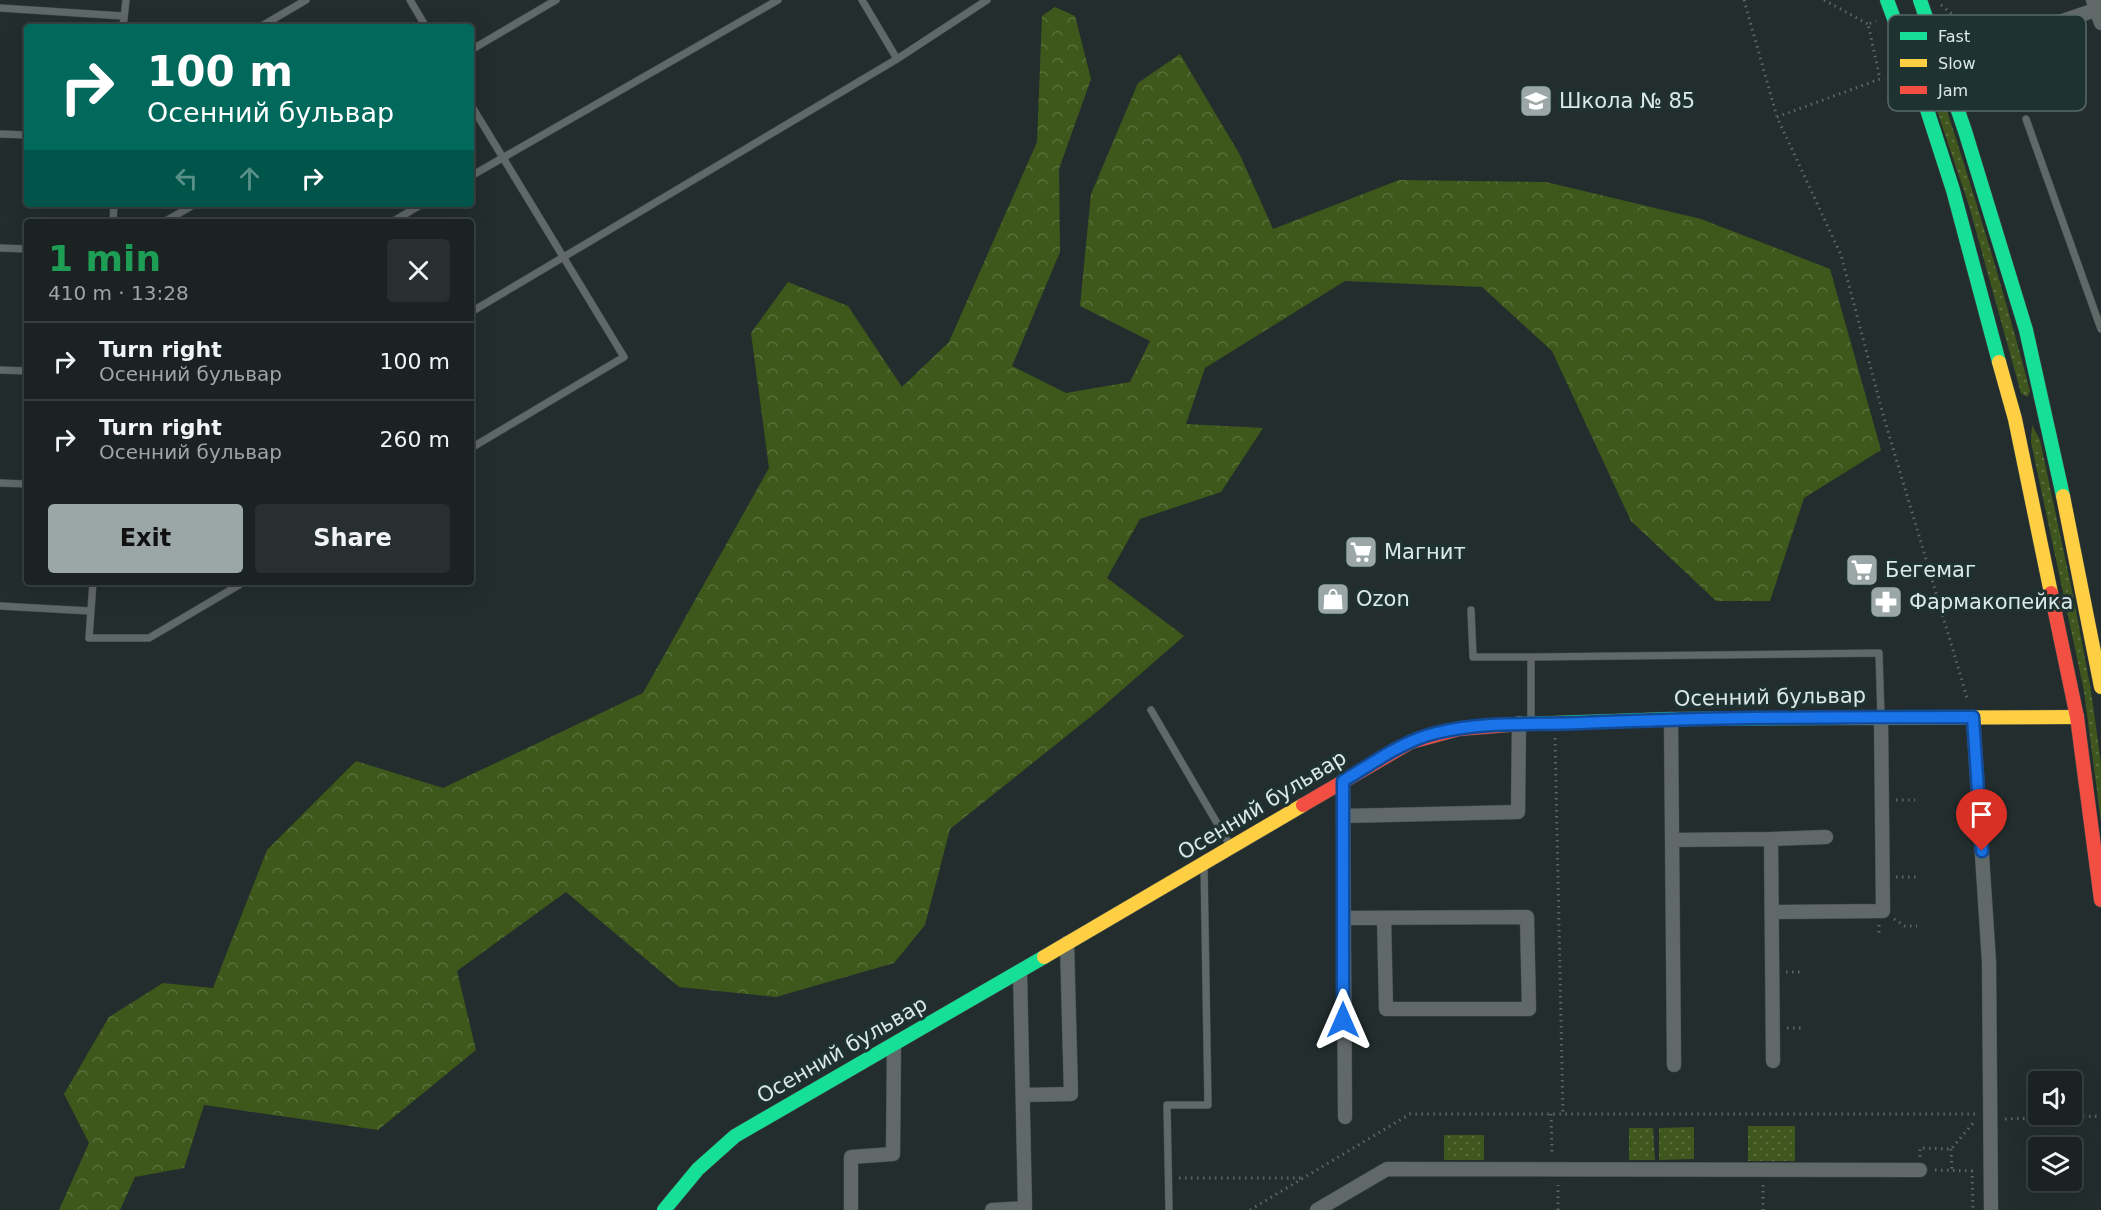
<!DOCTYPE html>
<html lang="en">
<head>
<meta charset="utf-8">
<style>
	body { margin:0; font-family:"DejaVu Sans",sans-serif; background:#272f2f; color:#f1f3f6; height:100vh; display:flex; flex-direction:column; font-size:22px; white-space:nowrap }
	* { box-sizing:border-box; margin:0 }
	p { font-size:20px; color:#9fa4a5 }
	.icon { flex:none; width:33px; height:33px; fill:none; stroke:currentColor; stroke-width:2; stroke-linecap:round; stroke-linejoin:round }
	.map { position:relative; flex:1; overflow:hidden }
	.details { position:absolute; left:24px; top:219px; width:450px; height:366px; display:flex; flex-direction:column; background:#1a2222; border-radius:6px; box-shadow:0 6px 24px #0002,0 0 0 2px #383f40 }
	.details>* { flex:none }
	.guide { position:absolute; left:24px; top:24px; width:450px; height:183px; border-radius:6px; box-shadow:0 6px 24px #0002,0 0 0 2px #383f40; background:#00695c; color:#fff; overflow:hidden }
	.tools { position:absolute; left:2028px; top:1071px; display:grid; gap:12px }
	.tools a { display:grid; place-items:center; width:54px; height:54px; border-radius:6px; background:#1a2222; box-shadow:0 6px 24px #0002,0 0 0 2px #383f40; font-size:30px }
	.pin { position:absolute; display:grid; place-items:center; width:51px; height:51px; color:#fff; margin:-62px -26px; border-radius:50% 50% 50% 0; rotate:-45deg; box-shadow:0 0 6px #0007 }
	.pin .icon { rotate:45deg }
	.me { position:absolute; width:66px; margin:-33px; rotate:0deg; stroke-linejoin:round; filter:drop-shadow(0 0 4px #0008) }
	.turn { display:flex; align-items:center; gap:21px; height:126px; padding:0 24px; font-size:27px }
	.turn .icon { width:78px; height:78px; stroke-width:2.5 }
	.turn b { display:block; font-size:42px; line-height:51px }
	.lanes { display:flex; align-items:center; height:57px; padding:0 24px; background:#0003; justify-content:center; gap:30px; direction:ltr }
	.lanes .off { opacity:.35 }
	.round { display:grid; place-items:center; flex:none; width:63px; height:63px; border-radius:6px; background:#272f2f }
	.headline { display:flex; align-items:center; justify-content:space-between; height:102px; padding:0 24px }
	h1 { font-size:36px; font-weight:600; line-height:45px; color:#1e9e55 }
	.primary-button { display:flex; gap:12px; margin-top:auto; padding:12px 24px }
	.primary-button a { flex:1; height:69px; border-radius:6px; background:#9ba7a7; color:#111; font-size:24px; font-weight:600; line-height:69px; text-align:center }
	.primary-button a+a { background:#272f2f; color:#f1f3f6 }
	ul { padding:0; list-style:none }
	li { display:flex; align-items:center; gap:18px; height:78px; padding:0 24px; border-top:2px solid #383f40 }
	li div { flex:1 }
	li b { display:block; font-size:22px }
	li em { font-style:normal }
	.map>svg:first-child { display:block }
	.green { fill:url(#green-dots) }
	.forest { fill:url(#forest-crowns) }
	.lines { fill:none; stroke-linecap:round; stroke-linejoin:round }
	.lane-casing { stroke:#424b4b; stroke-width:8 }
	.street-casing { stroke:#424b4b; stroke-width:15 }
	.fast-casing { stroke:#424b4b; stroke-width:15 }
	.slow-casing { stroke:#424b4b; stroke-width:15 }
	.jam-casing { stroke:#424b4b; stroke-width:15 }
	.path { stroke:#5f6766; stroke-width:3; stroke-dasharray:1.5 4.5; stroke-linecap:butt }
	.lane { stroke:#606868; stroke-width:7 }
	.street { stroke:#606868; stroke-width:14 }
	.fast { stroke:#16e098; stroke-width:14 }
	.slow { stroke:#ffcf43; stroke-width:14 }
	.jam { stroke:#f24e42; stroke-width:14 }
	.route-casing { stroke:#114b97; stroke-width:15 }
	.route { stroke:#1a73e8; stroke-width:10 }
	.labels { text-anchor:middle; stroke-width:6; stroke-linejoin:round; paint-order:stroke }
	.poi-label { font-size:21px; fill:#dce8e8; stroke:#1e3231; text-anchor:start }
	.street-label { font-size:21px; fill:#dce8e8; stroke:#1e3231 }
	.key { fill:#1e3231; stroke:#576968; stroke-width:1.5 }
	.key-label { font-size:16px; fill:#dce8e8 }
</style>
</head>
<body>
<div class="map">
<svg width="2101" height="1210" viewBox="0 0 2101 1210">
	<defs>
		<pattern id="green-dots" width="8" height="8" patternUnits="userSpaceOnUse" patternTransform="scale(1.5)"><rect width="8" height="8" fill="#3f571e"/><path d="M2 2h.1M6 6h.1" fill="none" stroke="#5a6f3f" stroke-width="1.8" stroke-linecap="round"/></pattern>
		<pattern id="forest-crowns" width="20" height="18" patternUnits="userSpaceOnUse" patternTransform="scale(1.5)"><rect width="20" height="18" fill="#3d581a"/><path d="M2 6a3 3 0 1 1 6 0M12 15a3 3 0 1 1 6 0" fill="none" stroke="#58703b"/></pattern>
	</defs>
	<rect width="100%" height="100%" fill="#232d2d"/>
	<path class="green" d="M1916,18c42,123 81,247 114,373l-3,6 -6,-4 -52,-187 -62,-185z
		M2032,425l8,15 34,160 17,91 10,73v58l-17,-131 -53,-249z
		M1748,1126h47v35h-47z
		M1694,1127v32l-35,1v-32z
		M1629,1128h24l2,32h-26z
		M1444,1135h40v25h-40z"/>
	<path class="forest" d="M1055,7l20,9 16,63 -32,90 1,83 -48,114 54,27 64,-11 20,-41 -70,-35 11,-112 47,-111 42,-29 60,101 33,74 126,-49 147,2 155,37 129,50 51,181 -77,48 -34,103h-54l-85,-80 -79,-170 -70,-64 -137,-6 -140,87 -19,56 77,4 -42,64 -81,27 -33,59 77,58 -85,74 -149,119 -25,96 -31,38 -118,34 -97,-10 -113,-95 -109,79 19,79 -98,80 -174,-25 -20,63 -49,9 -15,33h-61l30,-67 -25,-49 45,-77 54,-34 50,5 54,-138 89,-89 87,27 200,-95 126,-225 -18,-135 37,-51 60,24 54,81 47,-45 88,-200 5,-126z"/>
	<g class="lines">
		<defs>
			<path id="lane" d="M410,0l16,27
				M862,0l35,59 90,-59
				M0,8l123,8
				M123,27l3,-27
				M260,27l46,-27
				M471,50l85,-50
				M471,105l153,252 -153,91
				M2026,119l75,210
				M0,134l27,1
				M471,176l307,-176
				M113,222l1,-18
				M164,222l31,-18
				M392,222l30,-18
				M0,248l27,1
				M471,312l426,-253
				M0,370l27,1
				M0,483l27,1
				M93,582l-4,56h60l95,-56
				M0,606l90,5
				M1471,610l2,47h58
				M1151,710l80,137
				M1531,723v-66l348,-4 2,64
				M1169,1210l-2,-105h41l-4,-240"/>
			<path id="street" d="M2093,0l8,23
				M1941,62l160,-54
				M1973,717l16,245 2,248
				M1671,719l3,346
				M1343,781l2,336
				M1343,816l175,-4 1,-89
				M1771,839l55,-2
				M1672,840l99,-1 2,222
				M1772,912l111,-1 -2,-194
				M1344,918l183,-1 2,92h-143l-2,-91
				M1023,1095l48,-1 -4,-151
				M851,1210v-53l42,-3 1,-109
				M992,1210l33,-2 -5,-237
				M1317,1210l70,-41 533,1"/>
			<path id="fast" d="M1887,0l34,91 32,99 46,172
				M1920,0l45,131 61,199 37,166
				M1521,724l150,-5 169,-1
				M664,1210l34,-41 37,-33 309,-179"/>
			<path id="slow" d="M1999,362l16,57 36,174
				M2063,496l38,191
				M1840,718l237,-1
				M1044,957l259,-152"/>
			<path id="jam" d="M2051,593l26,124 24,183
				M1303,805l108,-63 48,-13 62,-5"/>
		</defs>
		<use href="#lane" class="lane-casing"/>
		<use href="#street" class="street-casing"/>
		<use href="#fast" class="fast-casing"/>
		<use href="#slow" class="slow-casing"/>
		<use href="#jam" class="jam-casing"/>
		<path class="path" d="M1744,0l33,117 64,138 43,163 84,283
			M1824,0l44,24
			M1941,5l34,28 3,-1
			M1777,117l103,-38 -12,-55 8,-3
			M1555,738l8,376
			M1896,800h19
			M1896,877h21
			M1894,919l11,7h12
			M1879,925v9
			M1786,972h17
			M1787,1028h17
			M1551,1114l1,40
			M2005,1119l96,-3
			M1951,1149l1,22
			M1920,1157v-9l31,1 24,-28
			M1935,1170l37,1 1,39
			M1179,1178h122
			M1763,1185v25
			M1250,1210l160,-96h565
			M1558,1210v-25"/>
		<use href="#lane" class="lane"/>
		<use href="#street" class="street"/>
		<use href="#fast" class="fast"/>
		<use href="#slow" class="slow"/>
		<use href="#jam" class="jam"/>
	</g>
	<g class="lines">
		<defs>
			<path id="route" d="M1343,1020v-239c29,-17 59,-40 93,-48 47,-12 96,-8 145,-10 130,-6 261,-6 392,-6l9,134"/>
		</defs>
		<use href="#route" class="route-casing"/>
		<use href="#route" class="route"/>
	</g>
	<defs>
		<symbol id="school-square" viewBox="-11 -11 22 22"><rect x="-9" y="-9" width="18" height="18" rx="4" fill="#9ba7a7" stroke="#1e3231"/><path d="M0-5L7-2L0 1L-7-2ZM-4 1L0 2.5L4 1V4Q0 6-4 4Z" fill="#fff"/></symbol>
		<symbol id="supermarket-square" viewBox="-11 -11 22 22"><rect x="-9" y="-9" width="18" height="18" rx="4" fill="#9ba7a7" stroke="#1e3231"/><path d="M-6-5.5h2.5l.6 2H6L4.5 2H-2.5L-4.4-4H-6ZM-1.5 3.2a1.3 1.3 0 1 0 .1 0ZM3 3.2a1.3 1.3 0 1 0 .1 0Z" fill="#fff"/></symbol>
		<symbol id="shop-square" viewBox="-11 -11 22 22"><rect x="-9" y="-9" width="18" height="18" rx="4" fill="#9ba7a7" stroke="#1e3231"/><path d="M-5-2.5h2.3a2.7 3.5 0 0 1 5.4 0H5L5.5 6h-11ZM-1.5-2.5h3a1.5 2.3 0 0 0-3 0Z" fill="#fff"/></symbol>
		<symbol id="pharmacy-square" viewBox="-11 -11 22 22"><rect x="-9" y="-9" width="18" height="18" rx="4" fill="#9ba7a7" stroke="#1e3231"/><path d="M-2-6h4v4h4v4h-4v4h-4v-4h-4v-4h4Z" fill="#fff"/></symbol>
	</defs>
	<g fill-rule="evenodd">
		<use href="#school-square" x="1517" y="82" width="38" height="38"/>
		<use href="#supermarket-square" x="1342" y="533" width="38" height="38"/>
		<use href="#supermarket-square" x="1843" y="551" width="38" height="38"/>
		<use href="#shop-square" x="1314" y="580" width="38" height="38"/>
		<use href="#pharmacy-square" x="1867" y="583" width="38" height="38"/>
	</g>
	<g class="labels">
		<g class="poi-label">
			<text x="1559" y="108">Школа № 85</text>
			<text x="1384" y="559">Магнит</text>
			<text x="1885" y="577">Бегемаг</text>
			<text x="1356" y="606">Ozon</text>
			<text x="1909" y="609">Фармакопейка</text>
		</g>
		<g class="street-label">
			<text transform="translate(1770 697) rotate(-1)" y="7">Осенний бульвар</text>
			<text transform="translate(1262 805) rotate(-31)" y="7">Осенний бульвар</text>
			<text transform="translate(842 1050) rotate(-30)" y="7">Осенний бульвар</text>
		</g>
	</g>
	<rect x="1888" y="15" width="198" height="96" rx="9" class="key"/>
	<rect x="1900" y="32" width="27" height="8" fill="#16e098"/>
	<rect x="1900" y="59" width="27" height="8" fill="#ffcf43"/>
	<rect x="1900" y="86" width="27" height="8" fill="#f24e42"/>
	<g class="key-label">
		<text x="1938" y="42">Fast</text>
		<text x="1938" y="69">Slow</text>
		<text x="1938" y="96">Jam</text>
	</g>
</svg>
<div class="tools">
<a><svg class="icon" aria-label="sound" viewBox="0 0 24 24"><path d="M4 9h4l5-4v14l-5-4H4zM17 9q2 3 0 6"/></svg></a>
<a><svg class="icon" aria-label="layers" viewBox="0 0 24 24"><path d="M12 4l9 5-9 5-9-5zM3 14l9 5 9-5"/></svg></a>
</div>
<div class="pin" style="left:1982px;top:851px;background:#d93025"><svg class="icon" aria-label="arrive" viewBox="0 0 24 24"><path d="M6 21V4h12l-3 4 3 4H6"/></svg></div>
<svg class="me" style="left:1343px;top:1020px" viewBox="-20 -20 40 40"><path d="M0-17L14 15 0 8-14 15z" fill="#1a73e8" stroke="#fff" stroke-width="4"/></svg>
<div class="guide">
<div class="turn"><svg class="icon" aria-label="right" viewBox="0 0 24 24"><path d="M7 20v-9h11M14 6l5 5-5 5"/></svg><div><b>100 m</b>Осенний бульвар</div></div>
<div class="lanes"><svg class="icon off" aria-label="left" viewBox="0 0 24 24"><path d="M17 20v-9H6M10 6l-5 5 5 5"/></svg><svg class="icon off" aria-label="ahead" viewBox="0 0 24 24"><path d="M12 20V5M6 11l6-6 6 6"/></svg><svg class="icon" aria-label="right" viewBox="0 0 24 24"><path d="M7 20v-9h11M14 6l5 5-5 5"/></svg></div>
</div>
<section class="details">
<div class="headline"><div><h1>1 min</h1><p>410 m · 13:28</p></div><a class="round"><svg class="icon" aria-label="close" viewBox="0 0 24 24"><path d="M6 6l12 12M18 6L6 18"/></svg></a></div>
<ul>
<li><svg class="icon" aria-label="right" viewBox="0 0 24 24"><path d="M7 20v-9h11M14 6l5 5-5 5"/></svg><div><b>Turn right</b><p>Осенний бульвар</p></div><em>100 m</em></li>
<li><svg class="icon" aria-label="right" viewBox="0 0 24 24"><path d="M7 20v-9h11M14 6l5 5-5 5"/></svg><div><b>Turn right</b><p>Осенний бульвар</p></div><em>260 m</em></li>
</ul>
<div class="primary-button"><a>Exit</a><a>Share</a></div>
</section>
</div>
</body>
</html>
